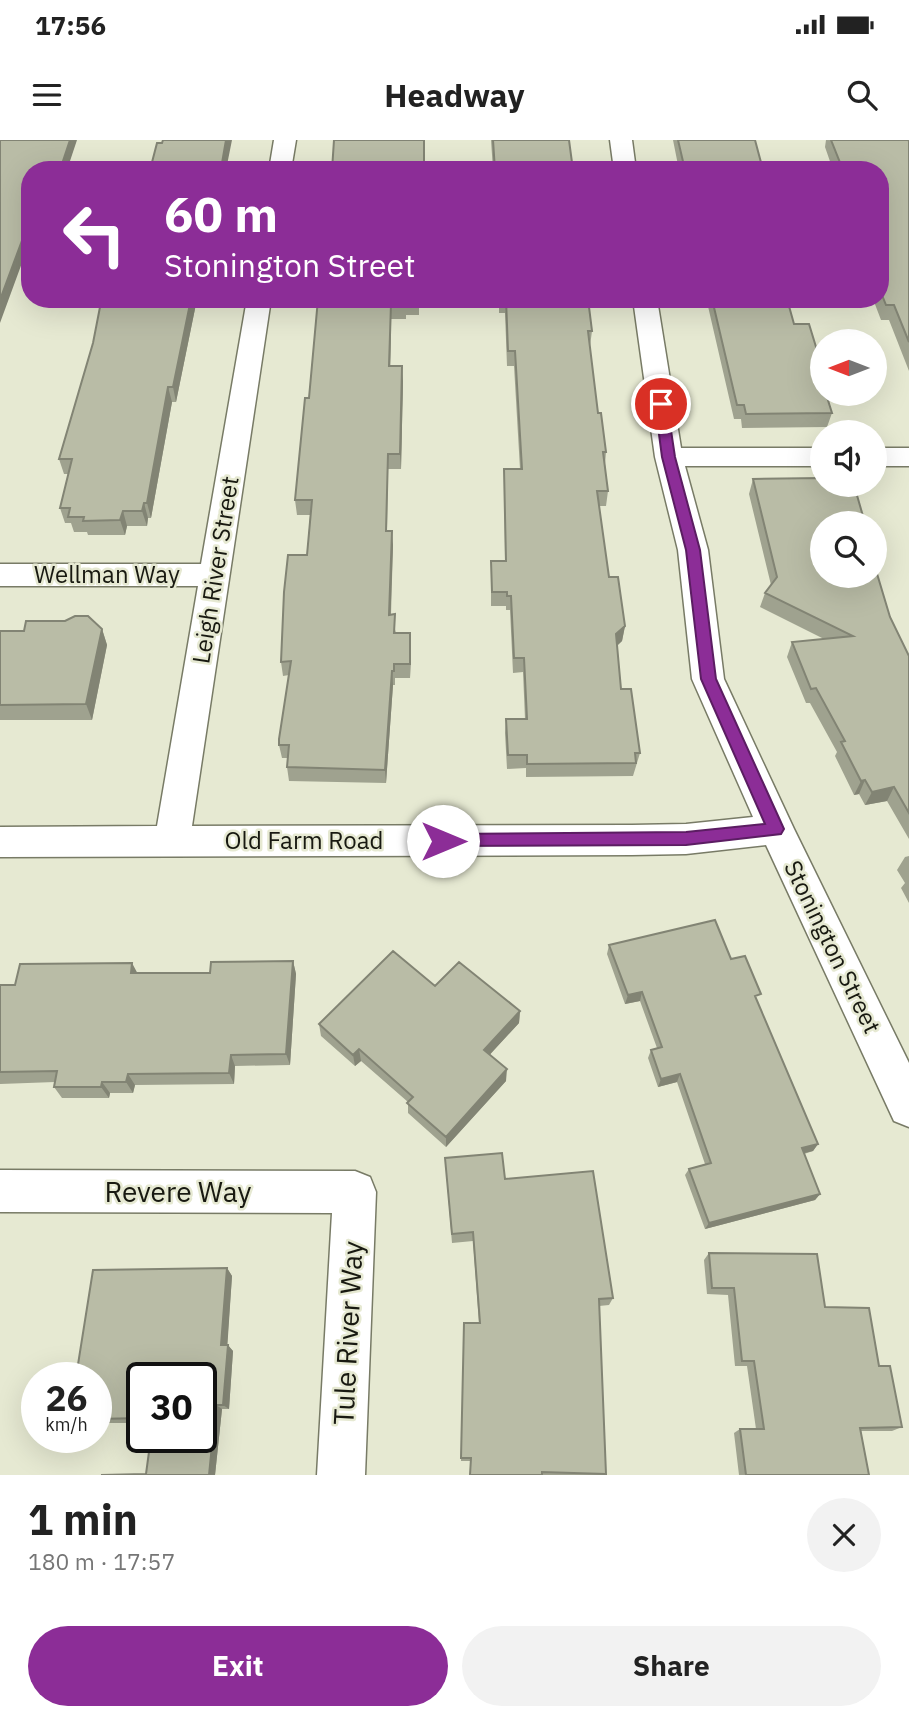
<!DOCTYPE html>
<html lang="en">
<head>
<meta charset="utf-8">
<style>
	body { margin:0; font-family:"IBM Plex Sans",sans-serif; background:#f2f2f2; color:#222; height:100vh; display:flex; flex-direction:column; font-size:26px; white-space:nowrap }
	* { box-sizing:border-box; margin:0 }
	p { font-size:23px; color:#767676 }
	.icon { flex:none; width:38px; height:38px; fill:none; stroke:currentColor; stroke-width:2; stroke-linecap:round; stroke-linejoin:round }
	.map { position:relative; height:1335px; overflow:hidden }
	.details { display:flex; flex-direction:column; background:#fff; flex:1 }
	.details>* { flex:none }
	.top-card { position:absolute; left:21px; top:21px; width:868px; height:147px; border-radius:28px; box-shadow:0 7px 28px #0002; background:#8c2d97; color:#fff; overflow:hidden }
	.needle { width:46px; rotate:270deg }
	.controls { position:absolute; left:810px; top:189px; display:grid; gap:14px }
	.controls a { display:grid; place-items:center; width:77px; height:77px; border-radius:50%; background:#fff; box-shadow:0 7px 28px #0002; font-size:35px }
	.speed { position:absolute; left:21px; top:1222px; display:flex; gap:14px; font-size:35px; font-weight:700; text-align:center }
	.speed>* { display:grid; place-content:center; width:91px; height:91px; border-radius:50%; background:#fff; box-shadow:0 7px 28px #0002; line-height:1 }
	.speed small { font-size:18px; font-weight:400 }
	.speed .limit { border:4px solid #111; border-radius:10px; background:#fff; color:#111 }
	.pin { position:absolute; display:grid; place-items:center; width:60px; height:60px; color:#fff; margin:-30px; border:4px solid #fff; border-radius:50%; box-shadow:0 2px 7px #0007 }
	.me { position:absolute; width:77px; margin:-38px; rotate:90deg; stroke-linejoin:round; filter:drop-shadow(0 0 5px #0008) }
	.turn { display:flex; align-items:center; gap:24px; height:147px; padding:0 28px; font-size:32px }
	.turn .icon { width:91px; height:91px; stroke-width:2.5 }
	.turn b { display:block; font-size:49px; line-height:60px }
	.round { display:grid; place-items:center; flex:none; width:74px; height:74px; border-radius:37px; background:#f2f2f2 }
	.overview { display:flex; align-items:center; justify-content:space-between; height:119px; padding:0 28px }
	h1 { font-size:42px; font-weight:700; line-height:52px }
	.button { display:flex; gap:14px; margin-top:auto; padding:14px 28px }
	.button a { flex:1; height:80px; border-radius:42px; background:#8c2d97; color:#fff; font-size:28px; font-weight:700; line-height:80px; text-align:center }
	.button a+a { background:#f2f2f2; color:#222 }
	.status { display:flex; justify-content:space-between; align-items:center; height:49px; padding:0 35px; background:#fff; direction:ltr }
	.status svg { height:19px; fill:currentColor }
	header { display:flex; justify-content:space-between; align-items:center; height:91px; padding:0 28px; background:#fff; font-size:32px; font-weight:700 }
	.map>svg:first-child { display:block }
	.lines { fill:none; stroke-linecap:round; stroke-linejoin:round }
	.minor-casing { stroke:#787b66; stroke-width:3 }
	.minor { fill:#fff; fill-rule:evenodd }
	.wall { fill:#9fa28f }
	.shaded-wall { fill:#828474 }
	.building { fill:#b9bca6; stroke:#828474; stroke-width:2 }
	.route { fill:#8c2d97; stroke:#5b1d62; stroke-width:2 }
	.labels { text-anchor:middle; stroke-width:5; stroke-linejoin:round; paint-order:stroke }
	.street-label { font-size:24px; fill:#181911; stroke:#e6e9d2 }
	.near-street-label { font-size:28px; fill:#181911; stroke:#e6e9d2 }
</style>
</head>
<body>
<div class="status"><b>17:56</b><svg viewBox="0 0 49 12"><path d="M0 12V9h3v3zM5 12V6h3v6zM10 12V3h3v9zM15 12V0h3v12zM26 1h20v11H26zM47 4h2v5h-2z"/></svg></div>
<header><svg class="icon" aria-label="menu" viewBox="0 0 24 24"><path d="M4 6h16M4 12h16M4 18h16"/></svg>Headway<svg class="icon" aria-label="search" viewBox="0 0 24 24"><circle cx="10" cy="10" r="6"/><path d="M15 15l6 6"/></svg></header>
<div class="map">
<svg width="909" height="1335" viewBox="0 0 909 1335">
	<rect width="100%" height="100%" fill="#e6e9d2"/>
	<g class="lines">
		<defs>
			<path id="minor" d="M274,0h22l-5,30h-22z
				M610,0h22l4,30h-22z
				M247,159h24l-79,527 440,-1 54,-1 67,-7 -61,-138 -14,-129 -23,-93 -22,-158h24l24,149h141v18h-137l23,84 16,129 70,150 115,234v64l-15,-6 -128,-276 -80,9 -54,1 -632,2v-30l157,-1 41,-240h-198v-22h201z
				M875,308h34v18h-34z
				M0,1030l355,1 15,6 6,15 -11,283h-48l15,-262 -332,-1z"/>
		</defs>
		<use href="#minor" class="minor-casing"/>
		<use href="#minor" class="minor"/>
	</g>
	<path class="wall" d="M424,0v30h-92z
		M491,0h78l4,30h-80z
		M673,0h82l8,30h-84z
		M822,0h86l1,1v230l-20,-51h-8l-8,-21h7v-129h-47l-8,-23 1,-7z
		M197,159l-21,103h-4l-21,116h-3l-1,8h-20l-2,9h-37l-1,-3h-13l-3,-9h-6l-5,-15 8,-34h-4l-5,-15 58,-152z
		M318,159h101v16h-13v4h-15l-1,47 13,15 -2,88h-13l-1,62 6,14 -2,70 5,18h14l1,14 -1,31h-15v7h-2l-7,98 -97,-2 -2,-14 1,-9h-6l-3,-13 10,-70 -6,1 -2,-14 26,-107 3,-40h-13l-2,-15 14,-102z
		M486,159h102l4,32 -2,15 8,67 8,39 -1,12 3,27 -2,15h-7l10,71 16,49 -3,15 -5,5 4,43 19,64 -7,23 -107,1v-9l-19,1 -2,-36 1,-14h19l-2,-47 -10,1 -3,-63h-4v-4h-15v-45h14l-1,-92h16l-6,-103h-7l-2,-53h-6v-11h-13z
		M708,159h79l7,25 26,36 -2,6 14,47 -5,14 -85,1 -1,-9h-7l-27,-117z
		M753,339l69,44 68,94 19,39v183l-22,-38 -22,4 -6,-11 -5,1 -19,-39 2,-4 -27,-49h-4l-19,-46 5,-15 32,-3 -64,-32 5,-14 6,-8 -22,-91z
		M102,489l5,16 -15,75h-92v-89z
		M909,716v47l-8,-15 4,-5 -8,-13 8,-13z
		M609,805l122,14 26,43 61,142 -5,7 -9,3 16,40 -5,6 -110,29 -20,-54 4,-6 16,-5 -28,-82 -19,5 -10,-29 3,-8 6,-2 -17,-47 -15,3 -18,-50z
		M293,821l3,13 -6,91 -55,1 -1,18 -99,1 -2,8h-23l-1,5h-47l-8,-11 1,-5 -55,2v-99h15l123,-12h72z
		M435,846l85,25 -1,12 -29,31 16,27 -60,66 -38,-34v-11l-47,-41 -6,5 -34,-30 -2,-12z
		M445,1018l60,21 108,119 -4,7 -10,1 7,168 -2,1h-134v-14h-9l3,-138h15l-6,-82 -21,2z
		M709,1113l116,54 54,59 23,61 -10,4h-31l8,44h-130l-5,-42 6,-4h16l-9,-63h-12l-7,-71 -21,-1 -3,-34z
		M227,1128l5,8 -5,69 6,6 -4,58h-7l-7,66h-114l45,-1 5,-37h50v-60h-59v46h-46v-46h-20l17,-107z"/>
	<path class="shaded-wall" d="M70,0h7l-10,30h-7z
		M226,0h6l-6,30h-5z
		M30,79v22l-30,82v-23z
		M191,159h6l-21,103 -3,-15z
		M391,164v15l-1,62 -1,-15z
		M402,226l1,15 -2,88 -1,-15z
		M168,247l4,15 -21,116 -4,-15z
		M144,363l4,15 -1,8 -5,-15z
		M123,371l4,15 -2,9 -5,-15z
		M392,391l1,14 -3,84 -1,-14z
		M625,486l-3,15 -9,8 3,-15z
		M102,489l5,16 -15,75 -6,-16z
		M410,493l1,14 -1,31z
		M392,531l1,14 -7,98 -1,-13z
		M865,640l-6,14 -5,1 7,-14z
		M894,647l-7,14 -22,4 7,-13z
		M293,821l3,13 -6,91 -4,-11z
		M132,823l7,13 -8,-3z
		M642,852l-2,9 -15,3 3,-9z
		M520,871l-1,12 -35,38v-11z
		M359,909l2,12 -6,5 -2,-11z
		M231,915l4,11 -1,18 -5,-11z
		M507,929l-1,12 -60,66v-10z
		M128,934l7,11 -2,8 -7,-11z
		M680,934l-3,8 -19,5 3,-8z
		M102,942l8,11 -1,5 -8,-11z
		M818,1004l-5,7 -17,4 6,-7z
		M820,1054l-5,6 -110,29 4,-6z
		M227,1128l5,8 -5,75 -6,-6z
		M228,1205l5,6 -4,58 -6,-4z
		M216,1265l6,4 -7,66h-6z"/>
	<path class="building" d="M0,0h70l-10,30h-30v49l-30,81z
		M163,0h63l-5,29 -71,1 7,-27h5z
		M334,0h90v23h-12l-1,7h-79z
		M493,0h76l4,30h-78z
		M678,0h77l8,30h-78z
		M831,0h77l1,1v201l-15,-37h-8l-6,-15v-120h-37z
		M119,159h72l-18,88h-5l-21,116h-3l-2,8h-19l-3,9 -37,1 1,-4h-16l2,-9h-10l12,-49h-13l34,-116 7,-36h17z
		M318,159h100l-12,1v4h-15l-2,62h13l-2,88h-12l-2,77h6l-3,84 6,-1 -1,19h16v31h-16v7h-2l-7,99 -98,-3 2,-22h-10v-6l12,-78 -10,1 3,-70 4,-37h19l5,-55h-17l10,-102h4z
		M506,159h82l4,32h-4l10,82h3l5,39h-3l5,39h-11l12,86h9l7,49 -9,8 5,55h10l9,64h-5l1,10 -109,1v-9h-19l-2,-36h21l-3,-61h-10l-3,-62h-4v-4h-15l-1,-31h15l-2,-92h18l-7,-118h-7z
		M712,159h75l7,25h15l11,36h-4l6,22v12h4l6,19 -86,1 -2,-9h-7z
		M822,338v7h32l11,38h-43v53h53v-9l15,50 19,39v157l-15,-26 -22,5 -7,-12 -4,1 -20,-39 4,-1 -29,-53 -5,1 -19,-47 61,-6 -88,-43 12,-16 -24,-98z
		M75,476h13l14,13 -16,75 -86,1v-74h24l2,-10h39z
		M715,780l16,39 14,-3 16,38 -6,2 63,148 -16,4 18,46 -111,29 -20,-54 22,-6 -31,-89 -19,5 -10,-29 11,-3 -20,-55 -14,3 -19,-50z
		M393,811l42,35 24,-24 61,49 -36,39 23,19 -61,68 -39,-34 6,-6 -54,-48 -6,6 -34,-31z
		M293,821l-7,93 -55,1 -2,18 -101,1 -2,8h-24l-1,5h-47l3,-16 -57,1v-87h15l5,-21 112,-1 -1,10h79l1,-11z
		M502,1013l3,26 88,-8 20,127 -14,1 7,175 -64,-2v3h-72l1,-17h-10l3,-135h16l-7,-91 -21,2 -7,-76z
		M709,1113l108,1 8,53 44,1 10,58h11l12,61 -42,1 9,47h-123l-6,-46h24l-10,-68h-12l-8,-73h-22z
		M227,1128l-6,77h7l-5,60h-7l-7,70h-108l45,-1 5,-37h50v-60h-59v41l-46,1v-42h-20l17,-107z"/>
	<path class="route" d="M661,261l6,3 8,53 25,93 16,129 68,150 -3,5 -95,11 -249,1 -3,-5 3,-5 6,-2 243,-2 79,-8 -64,-145 -15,-129 -24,-93 -7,-53z"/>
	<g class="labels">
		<g class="street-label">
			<text transform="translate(216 430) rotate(-81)" y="8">Leigh River Street</text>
			<text x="107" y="443">Wellman Way</text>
			<text x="304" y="709">Old Farm Road</text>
			<text transform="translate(832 807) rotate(64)" y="8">Stonington Street</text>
		</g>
		<g class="near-street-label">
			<text x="178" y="1062">Revere Way</text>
			<text transform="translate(348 1193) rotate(-87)" y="10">Tule River Way</text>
		</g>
	</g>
</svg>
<div class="controls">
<a><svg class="needle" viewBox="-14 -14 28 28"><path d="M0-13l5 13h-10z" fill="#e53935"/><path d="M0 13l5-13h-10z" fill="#767676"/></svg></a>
<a><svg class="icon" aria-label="sound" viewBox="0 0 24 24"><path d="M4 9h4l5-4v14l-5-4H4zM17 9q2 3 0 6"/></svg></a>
<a><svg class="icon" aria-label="search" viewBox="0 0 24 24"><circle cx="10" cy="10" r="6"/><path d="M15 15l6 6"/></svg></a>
</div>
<div class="speed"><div>26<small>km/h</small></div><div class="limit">30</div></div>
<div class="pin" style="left:661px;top:264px;background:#d93025"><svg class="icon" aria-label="arrive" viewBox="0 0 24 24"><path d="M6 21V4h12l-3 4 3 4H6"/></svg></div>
<svg class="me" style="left:443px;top:701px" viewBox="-20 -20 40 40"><circle r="19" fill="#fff"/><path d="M0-13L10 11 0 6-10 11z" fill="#8c2d97"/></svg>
<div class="top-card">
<div class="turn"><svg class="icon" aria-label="left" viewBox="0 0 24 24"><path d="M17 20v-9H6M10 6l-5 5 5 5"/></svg><div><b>60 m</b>Stonington Street</div></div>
</div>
</div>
<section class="details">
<div class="overview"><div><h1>1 min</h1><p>180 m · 17:57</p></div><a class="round"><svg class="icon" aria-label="close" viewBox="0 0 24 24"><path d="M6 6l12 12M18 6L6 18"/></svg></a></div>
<div class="button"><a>Exit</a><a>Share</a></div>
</section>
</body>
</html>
